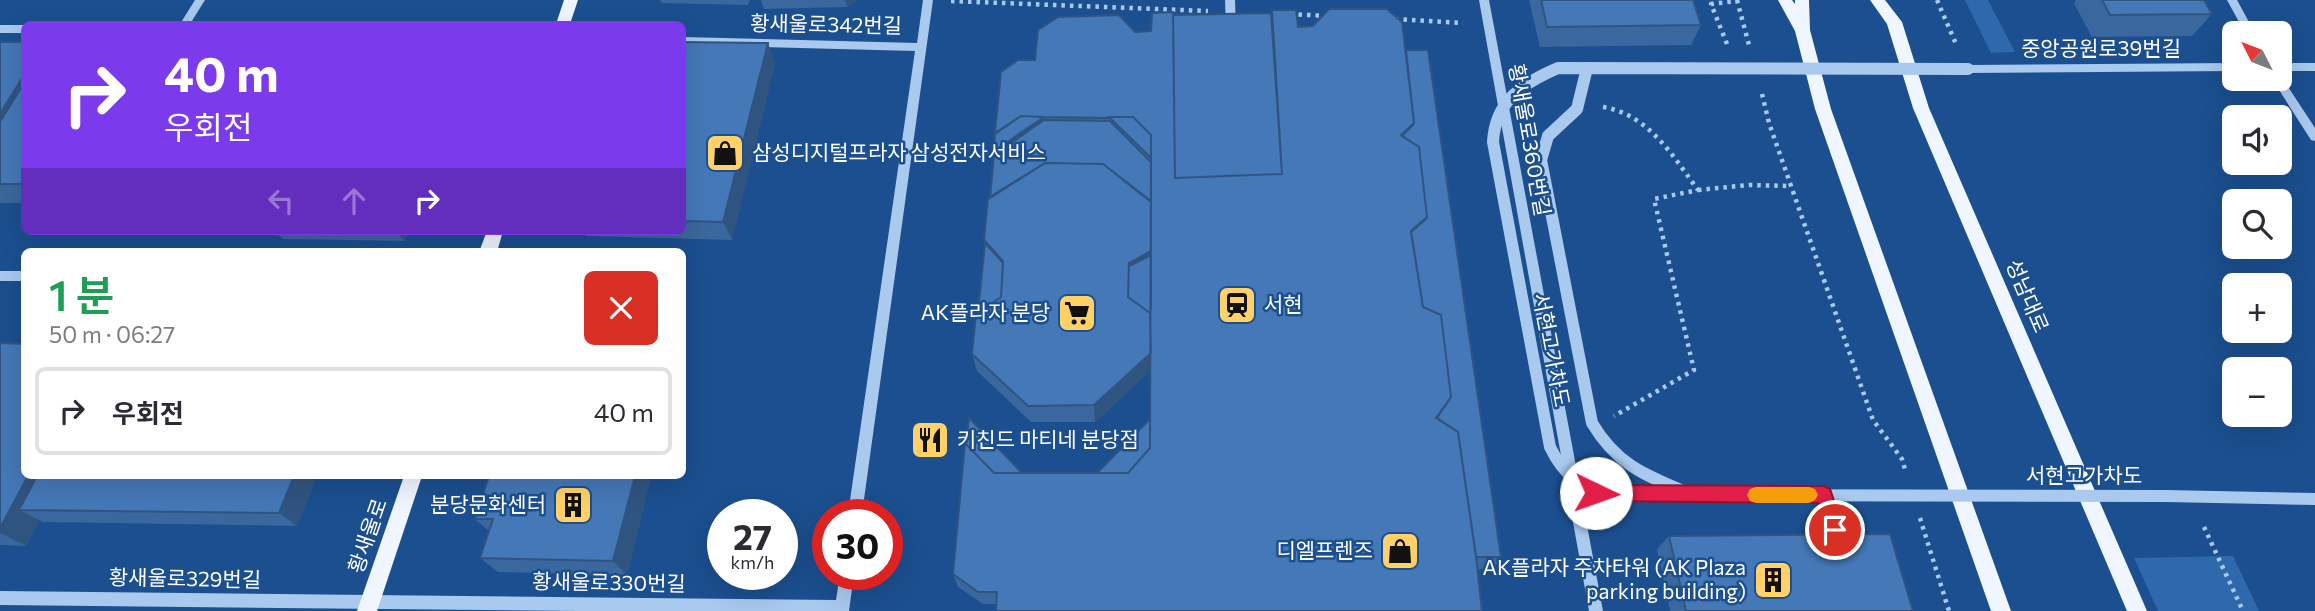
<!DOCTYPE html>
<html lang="ko">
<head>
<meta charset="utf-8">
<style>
	body { margin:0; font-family:Commissioner,"Noto Sans KR",sans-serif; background:#f2f2f3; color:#2b2b33; height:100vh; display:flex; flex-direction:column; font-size:26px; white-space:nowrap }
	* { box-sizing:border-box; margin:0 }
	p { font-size:23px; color:#7c7c81 }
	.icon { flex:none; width:38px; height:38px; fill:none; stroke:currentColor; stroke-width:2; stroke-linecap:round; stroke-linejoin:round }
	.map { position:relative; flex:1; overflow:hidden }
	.side { position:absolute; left:21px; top:248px; width:665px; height:231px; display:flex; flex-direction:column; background:#fff; border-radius:10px; box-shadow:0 7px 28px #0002 }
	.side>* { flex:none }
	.guide { position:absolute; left:21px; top:21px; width:665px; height:214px; border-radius:10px; box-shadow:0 7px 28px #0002; background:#7c3aed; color:#fff; overflow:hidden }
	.needle { width:46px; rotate:312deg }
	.fabs { position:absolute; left:2222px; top:21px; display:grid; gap:14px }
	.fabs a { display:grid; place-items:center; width:70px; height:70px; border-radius:10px; background:#fff; box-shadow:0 7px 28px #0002; font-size:35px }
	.speed { position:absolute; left:707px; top:499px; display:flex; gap:14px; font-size:35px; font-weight:700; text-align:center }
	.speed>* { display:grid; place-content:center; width:91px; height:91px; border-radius:50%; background:#fff; box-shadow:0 7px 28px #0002; line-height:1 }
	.speed small { font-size:18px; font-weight:400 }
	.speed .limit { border:10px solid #d22; background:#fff; color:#111 }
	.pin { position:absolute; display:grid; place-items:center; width:60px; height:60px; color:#fff; margin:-30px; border:4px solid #fff; border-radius:50%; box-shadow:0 2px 7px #0007 }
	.me { position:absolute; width:77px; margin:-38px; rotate:93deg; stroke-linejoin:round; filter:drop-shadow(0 0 5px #0008) }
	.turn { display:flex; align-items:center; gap:24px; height:147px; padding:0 28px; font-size:32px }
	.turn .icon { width:91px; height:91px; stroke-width:2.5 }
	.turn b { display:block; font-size:49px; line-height:60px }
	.lanes { display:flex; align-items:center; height:66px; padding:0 28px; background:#0003; justify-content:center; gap:35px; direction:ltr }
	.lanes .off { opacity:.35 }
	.round { display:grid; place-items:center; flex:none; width:74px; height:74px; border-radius:10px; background:#f2f2f3 }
	.head { display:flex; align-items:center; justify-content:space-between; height:119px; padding:0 28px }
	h1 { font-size:42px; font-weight:600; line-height:52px; color:#1e9e55 }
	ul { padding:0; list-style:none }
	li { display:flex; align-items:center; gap:21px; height:88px; margin:0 14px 10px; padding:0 14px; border:4px solid #e1e1e2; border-radius:10px }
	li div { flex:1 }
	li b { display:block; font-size:26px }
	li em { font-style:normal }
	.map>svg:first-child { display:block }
	.green { fill:#2e69ad }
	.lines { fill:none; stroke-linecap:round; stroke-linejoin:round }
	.path { stroke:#a9c9ee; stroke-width:4.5; stroke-dasharray:3.5 5; stroke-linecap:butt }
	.minor { fill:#a9c9ee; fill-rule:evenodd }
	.major { fill:#f0f6ff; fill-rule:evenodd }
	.minor-bridge { stroke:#a9c9ee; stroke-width:12 }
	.wall { fill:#3a679d }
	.shaded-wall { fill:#305480 }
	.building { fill:#4478b7; stroke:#305480; stroke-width:2 }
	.route { fill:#e11d48; stroke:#92132f; stroke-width:2 }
	.slow { fill:#f59e0b }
	.labels { text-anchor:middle; stroke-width:5; stroke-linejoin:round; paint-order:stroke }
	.street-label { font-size:21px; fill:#fff; stroke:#1b4f8f }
	.poi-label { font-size:21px; fill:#fff; stroke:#1b4f8f; text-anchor:end }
</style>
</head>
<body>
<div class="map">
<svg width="2315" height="611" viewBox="0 0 2315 611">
	<rect width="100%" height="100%" fill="#1b4f8f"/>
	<path class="green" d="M1965,0h23l27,52 -24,1z
		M2233,556l26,55h-101l-24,-53z"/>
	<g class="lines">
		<path class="path" d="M1737,0l12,45
			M1937,0l19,44
			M951,1l257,10
			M1290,14l37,2
			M1395,19l68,4
			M1727,44l-16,-40 26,-3
			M1762,94l7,29 104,297 29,39 4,14
			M1603,107c45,7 70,49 95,83l-44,9 40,171 -80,46
			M1698,190l51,-5 42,1
			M1920,518l29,93
			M2204,527l39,84"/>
		<path class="minor" d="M195,0h10l-15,24h-10z
			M923,0h10l-71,514h-14l67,-463 -233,-6v-8l235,6z
			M1225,0h10l1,28 -5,4 -5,-4z
			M1479,0h10l114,611h-14z
			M2227,0h10l18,33h-10z
			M0,25h24v8h-24z
			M2235,63v8l-267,2 -5,-4 5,-4z
			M2280,63h35v8h-35z
			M2281,76l34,52v13l-4,-1 -39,-61h8z
			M0,271h24v10h-24z
			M1824,489l5,2 2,4 17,53 -2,5 -5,1 -5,-1 -2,-5 -17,-53 2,-4z
			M2166,490l149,3v12l-149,-3 -5,-2 -2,-4 2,-4z
			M840,574h14l-5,37h-271l-578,-6v-14l836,9z"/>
		<path class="major" d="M564,0h14l-8,24h-14z
			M1778,0h14l3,4v-4h14l1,30 21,79 180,502h-20l-176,-502 -20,-78z
			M1870,0h15l17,22 27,86 218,503h-20l-214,-503 -26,-84z
			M487,231h16l-6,21h-18z
			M404,476h18l-45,135h-20z"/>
		<path class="minor-bridge" d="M1587,68l-10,41 -29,27 -7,24 51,263c25,42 53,52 96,70
			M1968,69l-410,-1c-35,15 -63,33 -65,74l57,305c13,27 31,42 60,48l556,1"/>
	</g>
	<path class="wall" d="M660,0h90l-2,5 -86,-2z
		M761,0h97l-11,7 -83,2z
		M1529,0h164l8,25 -10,20 -151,2z
		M2076,0h128l8,14 -20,22 -100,1 -18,-34z
		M1173,15l125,12 108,23 95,507 -7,11 -498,36h-13l-25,-17 -5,-13 69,-101h75l53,-54v-48l-55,51h-64l-54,-51 -5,-17 13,-111 -1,-3 6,-42 45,-138 100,-28 16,-1z
		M0,42h24v161h-24z
		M682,42l93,21 -43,177 -146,-4 -3,-5h99z
		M274,231h135l-4,10 -122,-2z
		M0,343l317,133 -20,50 -254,-4 -4,-2 -13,26 -26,-1z
		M651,476l-24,99 -129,-3 -18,-14 9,-27 -14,-12z
		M1669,536l244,75h-243l-13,-62z"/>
	<path class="shaded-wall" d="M845,0h13l-11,7z
		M768,43l7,20 -43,177 -9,-18z
		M24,75v56l-24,1v-18z
		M1044,117l2,20 -49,35 -3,-21z
		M396,231h13l-4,10z
		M1151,251v81l-21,-50 -1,-19z
		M1151,353v17l-56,52 -1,-17z
		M28,476h34l-43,34 20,10 -13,26 -26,-13v-5z
		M294,476h23l-20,50 -18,-13z
		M635,476h16l-24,99 -14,-14z"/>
	<path class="building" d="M1541,0h152l8,25 -154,2z
		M2102,0h102l8,14 -102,1z
		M1329,9h58l15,13 12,101 -13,12 18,12 8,70 -16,14 12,76 18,8 10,82 -15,21 22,14 18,124 6,55h-486l1,-19h-19l-25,-18 12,-131 29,30h134l22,-25 1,-313 -18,-18h-24l1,1 -67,-1h1l-23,-1 -26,17 6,-61 17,-12h17l3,-30 20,-13 61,-2 16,17 16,-1 1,-18 21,-1 2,166 107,-4 -10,-164h24l2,17 15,-1z
		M1271,13l11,161 -107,4 -2,-163z
		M0,42h24v33l-24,39z
		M682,42l86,1 -45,179 -41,-1z
		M1406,50h22l73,507h-25l-18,-125 -21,-14 14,-21 -10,-82 -18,-8 -12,-75 15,-13 1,-2 -8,-70 -17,-11 11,-11 1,-2z
		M24,83v101h-24v-62z
		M1021,116l23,1 -50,34 1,-17z
		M1109,117h24l18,18v23z
		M1044,120l66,1 41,41v39l-48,-37 -58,-1 -55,35 4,-43z
		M1045,163l58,1 48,38v49l-22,12 -1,34 22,16 1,40 -57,52 -66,1 -56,-52 4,-40 25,-17 2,-36 -19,-21 4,-42z
		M985,243l18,20 -2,34 -23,16z
		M1151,255v52l-1,9v-3l-22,-16 1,-31z
		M0,343l24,1v132h4l-28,52z
		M969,418l53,55h-28l-28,-29z
		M1150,419v29l-22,25h-31z
		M37,476h257l-15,37 -260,-3z
		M489,476h146l-22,85 -133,-3 13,-39h-18z
		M1890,534l23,77h-227l-17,-75z"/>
	<path class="route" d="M1596,485l228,1 6,3 14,41 -3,6 -6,3 -6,-3 -11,-33 -222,-2 -6,-2 -3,-6 3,-6z"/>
	<path class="slow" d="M1756,487h53l6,2 3,6 -3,5 -6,3h-53l-6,-2 -3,-6 3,-6z"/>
	<defs>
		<symbol id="shop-square" viewBox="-11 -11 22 22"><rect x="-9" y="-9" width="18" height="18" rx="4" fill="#ffd166" stroke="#1b4f8f"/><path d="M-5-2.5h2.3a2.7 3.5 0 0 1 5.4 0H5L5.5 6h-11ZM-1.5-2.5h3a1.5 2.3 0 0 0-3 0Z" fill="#111"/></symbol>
		<symbol id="station-square" viewBox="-11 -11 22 22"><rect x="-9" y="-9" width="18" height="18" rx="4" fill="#ffd166" stroke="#1b4f8f"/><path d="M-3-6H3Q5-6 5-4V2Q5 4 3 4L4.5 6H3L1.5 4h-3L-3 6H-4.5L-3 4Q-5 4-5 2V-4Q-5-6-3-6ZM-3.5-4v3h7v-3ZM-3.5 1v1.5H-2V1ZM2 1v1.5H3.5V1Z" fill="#111"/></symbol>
		<symbol id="supermarket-square" viewBox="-11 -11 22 22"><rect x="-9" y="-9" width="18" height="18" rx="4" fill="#ffd166" stroke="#1b4f8f"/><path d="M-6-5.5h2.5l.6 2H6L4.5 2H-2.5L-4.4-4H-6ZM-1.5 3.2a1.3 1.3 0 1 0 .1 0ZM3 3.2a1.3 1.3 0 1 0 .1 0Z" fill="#111"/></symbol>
		<symbol id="restaurant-square" viewBox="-11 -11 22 22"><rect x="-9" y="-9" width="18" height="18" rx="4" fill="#ffd166" stroke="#1b4f8f"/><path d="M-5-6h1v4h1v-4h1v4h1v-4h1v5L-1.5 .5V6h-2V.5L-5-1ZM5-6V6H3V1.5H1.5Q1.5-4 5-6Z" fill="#111"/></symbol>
		<symbol id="building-square" viewBox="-11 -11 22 22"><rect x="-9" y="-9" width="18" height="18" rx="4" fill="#ffd166" stroke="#1b4f8f"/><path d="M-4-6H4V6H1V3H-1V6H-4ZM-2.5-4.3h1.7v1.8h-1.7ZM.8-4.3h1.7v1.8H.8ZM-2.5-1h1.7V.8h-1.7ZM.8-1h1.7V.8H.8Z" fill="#111"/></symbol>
	</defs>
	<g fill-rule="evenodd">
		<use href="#shop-square" x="703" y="131" width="44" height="44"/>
		<use href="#station-square" x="1215" y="283" width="44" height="44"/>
		<use href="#supermarket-square" x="1055" y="291" width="44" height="44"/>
		<use href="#restaurant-square" x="908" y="418" width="44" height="44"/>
		<use href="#building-square" x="551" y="483" width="44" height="44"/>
		<use href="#shop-square" x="1378" y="529" width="44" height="44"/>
		<use href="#building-square" x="1751" y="558" width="44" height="44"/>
	</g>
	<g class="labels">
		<g class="street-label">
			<text transform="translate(826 25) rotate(1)" y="7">황새울로342번길</text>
			<text x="2101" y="56">중앙공원로39번길</text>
			<text transform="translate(1529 140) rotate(80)" y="7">황새울로360번길</text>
			<text transform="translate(2027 296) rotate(67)" y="7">성남대로</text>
			<text transform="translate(1551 350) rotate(79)" y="7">서현고가차도</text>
			<text x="2084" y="483">서현고가차도</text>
			<text transform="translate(368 536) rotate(-71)" y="7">황새울로</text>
			<text transform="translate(185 579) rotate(1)" y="7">황새울로329번길</text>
			<text transform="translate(609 583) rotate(1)" y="7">황새울로330번길</text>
		</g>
		<g class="poi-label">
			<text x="752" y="160" text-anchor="start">삼성디지털프라자 삼성전자서비스</text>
			<text x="1264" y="312" text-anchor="start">서현</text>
			<text x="1050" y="320">AK플라자 분당</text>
			<text x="957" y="447" text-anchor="start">키친드 마티네 분당점</text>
			<text x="546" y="512">분당문화센터</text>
			<text x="1373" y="558">디엘프렌즈</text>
			<text x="1746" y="575">AK플라자 주차타워 (AK Plaza<tspan x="1746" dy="24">parking building)</tspan></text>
		</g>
	</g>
</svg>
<div class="fabs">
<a><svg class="needle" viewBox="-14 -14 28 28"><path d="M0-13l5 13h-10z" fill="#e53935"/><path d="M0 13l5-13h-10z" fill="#7c7c81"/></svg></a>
<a><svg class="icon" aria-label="sound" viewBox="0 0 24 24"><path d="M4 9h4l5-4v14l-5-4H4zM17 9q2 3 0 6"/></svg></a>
<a><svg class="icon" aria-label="search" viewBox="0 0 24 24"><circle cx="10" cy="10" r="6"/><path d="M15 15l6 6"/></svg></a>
<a>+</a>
<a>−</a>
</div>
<div class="speed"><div>27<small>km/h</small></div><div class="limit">30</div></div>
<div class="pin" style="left:1835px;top:530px;background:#d93025"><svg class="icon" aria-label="arrive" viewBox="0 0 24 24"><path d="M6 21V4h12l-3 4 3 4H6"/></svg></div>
<svg class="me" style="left:1596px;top:493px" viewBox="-20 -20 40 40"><circle r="19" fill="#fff"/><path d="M0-13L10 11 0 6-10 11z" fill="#e11d48"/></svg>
<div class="guide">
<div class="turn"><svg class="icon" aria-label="right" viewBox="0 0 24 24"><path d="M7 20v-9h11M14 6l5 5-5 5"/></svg><div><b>40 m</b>우회전</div></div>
<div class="lanes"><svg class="icon off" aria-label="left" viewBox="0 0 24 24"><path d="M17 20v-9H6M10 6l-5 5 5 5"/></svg><svg class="icon off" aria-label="ahead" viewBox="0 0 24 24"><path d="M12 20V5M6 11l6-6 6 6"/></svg><svg class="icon" aria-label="right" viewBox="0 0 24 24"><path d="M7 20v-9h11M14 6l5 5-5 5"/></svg></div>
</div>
<section class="side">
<div class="head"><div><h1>1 분</h1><p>50 m · 06:27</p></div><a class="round" style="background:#d93025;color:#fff"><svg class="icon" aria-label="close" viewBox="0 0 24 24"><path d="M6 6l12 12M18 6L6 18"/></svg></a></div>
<ul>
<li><svg class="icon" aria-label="right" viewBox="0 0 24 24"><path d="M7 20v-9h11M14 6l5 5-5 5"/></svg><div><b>우회전</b></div><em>40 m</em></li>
</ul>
</section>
</div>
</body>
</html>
